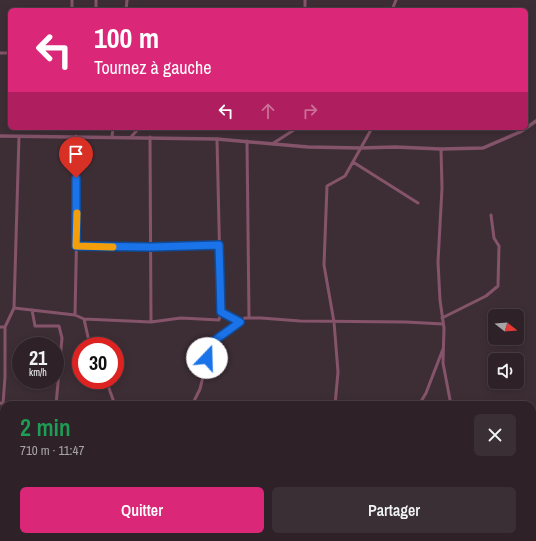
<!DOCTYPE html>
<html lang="fr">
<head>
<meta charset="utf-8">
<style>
	body { margin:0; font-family:"Archivo Narrow",sans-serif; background:#3a2f34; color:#f1f3f6; height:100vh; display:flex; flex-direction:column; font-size:15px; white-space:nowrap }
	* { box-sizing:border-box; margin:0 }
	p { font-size:13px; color:#a7a4a8 }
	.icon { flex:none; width:22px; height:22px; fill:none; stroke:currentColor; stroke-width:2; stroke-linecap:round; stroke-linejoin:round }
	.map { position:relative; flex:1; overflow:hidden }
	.sheet { position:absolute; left:0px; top:401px; width:536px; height:140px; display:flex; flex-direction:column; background:#2e2228; border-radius:12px 12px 0 0; box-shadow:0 2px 10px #0003,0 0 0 1px #493f45 }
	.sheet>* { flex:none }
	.banner { position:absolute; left:8px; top:8px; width:520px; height:122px; border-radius:6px; box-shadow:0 2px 10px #0003,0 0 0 1px #493f45; background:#db2777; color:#fff; overflow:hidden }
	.needle { width:26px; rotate:107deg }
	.tools { position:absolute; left:488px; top:309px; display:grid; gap:8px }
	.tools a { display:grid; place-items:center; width:36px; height:36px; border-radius:6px; background:#2e2228; box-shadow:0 2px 10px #0003,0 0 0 1px #493f45; font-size:20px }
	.speed { position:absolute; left:12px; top:337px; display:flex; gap:8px; font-size:20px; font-weight:700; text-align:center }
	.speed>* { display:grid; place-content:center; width:52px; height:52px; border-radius:50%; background:#2e2228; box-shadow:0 2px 10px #0003,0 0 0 1px #493f45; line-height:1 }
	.speed small { font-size:10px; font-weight:400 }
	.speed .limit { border:6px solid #d22; background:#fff; color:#111 }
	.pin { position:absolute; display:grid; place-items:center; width:34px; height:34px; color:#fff; margin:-41px -17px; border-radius:50% 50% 50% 0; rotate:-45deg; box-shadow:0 0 4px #0007 }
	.pin .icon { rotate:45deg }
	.me { position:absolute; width:44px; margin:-22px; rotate:21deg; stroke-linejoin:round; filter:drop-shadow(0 0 3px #0008) }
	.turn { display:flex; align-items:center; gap:14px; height:84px; padding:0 20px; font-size:18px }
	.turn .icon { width:52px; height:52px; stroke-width:2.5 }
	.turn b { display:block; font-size:28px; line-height:34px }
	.lanes { display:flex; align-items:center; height:38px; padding:0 20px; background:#0003; justify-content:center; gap:20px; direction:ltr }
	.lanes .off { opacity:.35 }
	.round { display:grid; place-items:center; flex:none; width:42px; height:42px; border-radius:6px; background:#3a2f34 }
	.head { display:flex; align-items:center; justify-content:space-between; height:68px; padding:0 20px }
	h1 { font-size:24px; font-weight:600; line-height:30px; color:#1e9e55 }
	.primary-button { display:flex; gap:8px; margin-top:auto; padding:8px 20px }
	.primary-button a { flex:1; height:46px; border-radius:6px; background:#db2777; color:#fff; font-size:16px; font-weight:600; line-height:46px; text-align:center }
	.primary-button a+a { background:#3a2f34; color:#f1f3f6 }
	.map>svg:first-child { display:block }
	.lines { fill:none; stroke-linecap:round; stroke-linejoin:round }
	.minor { stroke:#85546a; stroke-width:3 }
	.tertiary { stroke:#85546a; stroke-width:3.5 }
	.route-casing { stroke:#114b97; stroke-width:10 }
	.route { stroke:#1a73e8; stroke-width:7 }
	.slow { stroke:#f59e0b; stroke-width:7 }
</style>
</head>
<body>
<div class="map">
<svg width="536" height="541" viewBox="0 0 536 541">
	<rect width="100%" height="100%" fill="#3d2e35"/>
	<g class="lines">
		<path class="minor" d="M72,10v-10
			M96,10v-10
			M126,10l1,-10
			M305,10v-10
			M392,10l4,-10
			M0,53h10
			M19,136l-5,172 61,7 2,-96 -1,-83
			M112,137l1,-9
			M131,137l8,-9
			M217,139l4,173 19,10
			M247,141l2,177
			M272,144l25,-16
			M441,149l1,39 -4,74 2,38 4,28 -1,35 8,42
			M353,162l65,41
			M76,246l75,1 68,-2
			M32,310l3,16h24l3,12 -6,67
			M75,315l9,4 67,3 -1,-185
			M442,318l44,-22 12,-10 1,-40 -5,-8 -3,-23
			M84,319l6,27
			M151,322l30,-4 38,2 2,-8
			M0,327h5l9,-19
			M106,380l9,25
			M0,403l3,1 2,-27v-50
			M192,405l8,-16 11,-46 34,-25h16l39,3 106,1 37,2
			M335,405l3,-33 -4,-50 -10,-57 3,-79 18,-10 27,-48
			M419,405l7,-12 17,-44
			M0,439h4
			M140,541l1,-4
			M252,541l2,-4
			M387,541l2,-4
			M461,541v-4"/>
		<path class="tertiary" d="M526,128l10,-7
			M0,136l217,3 91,8 52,1 35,-1 46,2 42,-1 37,-16 6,-4"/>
	</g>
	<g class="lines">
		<defs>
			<path id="route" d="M76,178v68l75,1 68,-2 2,67 19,10 -29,21 -4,15"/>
		</defs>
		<use href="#route" class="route-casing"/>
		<use href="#route" class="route"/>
		<path class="slow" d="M77,213l-1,33 37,1"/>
	</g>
</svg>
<div class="tools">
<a><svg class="needle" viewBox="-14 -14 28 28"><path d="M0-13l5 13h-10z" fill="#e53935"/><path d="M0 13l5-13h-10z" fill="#a7a4a8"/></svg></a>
<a><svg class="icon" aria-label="sound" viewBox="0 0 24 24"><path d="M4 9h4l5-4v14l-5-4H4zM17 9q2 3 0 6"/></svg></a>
</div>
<div class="speed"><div>21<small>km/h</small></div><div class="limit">30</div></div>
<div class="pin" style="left:76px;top:178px;background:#d93025"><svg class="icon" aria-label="arrive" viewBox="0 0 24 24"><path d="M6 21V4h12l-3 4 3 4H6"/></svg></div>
<svg class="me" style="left:207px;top:358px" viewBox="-20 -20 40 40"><circle r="19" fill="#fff"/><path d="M0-13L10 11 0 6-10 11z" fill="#1a73e8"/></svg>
<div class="banner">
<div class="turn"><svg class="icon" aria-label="left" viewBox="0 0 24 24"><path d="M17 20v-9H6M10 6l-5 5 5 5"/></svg><div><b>100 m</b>Tournez à gauche</div></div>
<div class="lanes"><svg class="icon" aria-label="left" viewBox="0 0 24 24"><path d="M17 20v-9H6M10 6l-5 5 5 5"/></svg><svg class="icon off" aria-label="ahead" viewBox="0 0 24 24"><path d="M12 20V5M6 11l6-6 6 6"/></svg><svg class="icon off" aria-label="right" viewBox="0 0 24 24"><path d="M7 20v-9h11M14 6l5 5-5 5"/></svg></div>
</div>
<section class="sheet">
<div class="head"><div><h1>2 min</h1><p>710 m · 11:47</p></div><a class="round"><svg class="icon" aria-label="close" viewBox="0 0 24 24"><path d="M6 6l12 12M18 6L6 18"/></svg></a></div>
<div class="primary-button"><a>Quitter</a><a>Partager</a></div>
</section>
</div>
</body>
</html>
